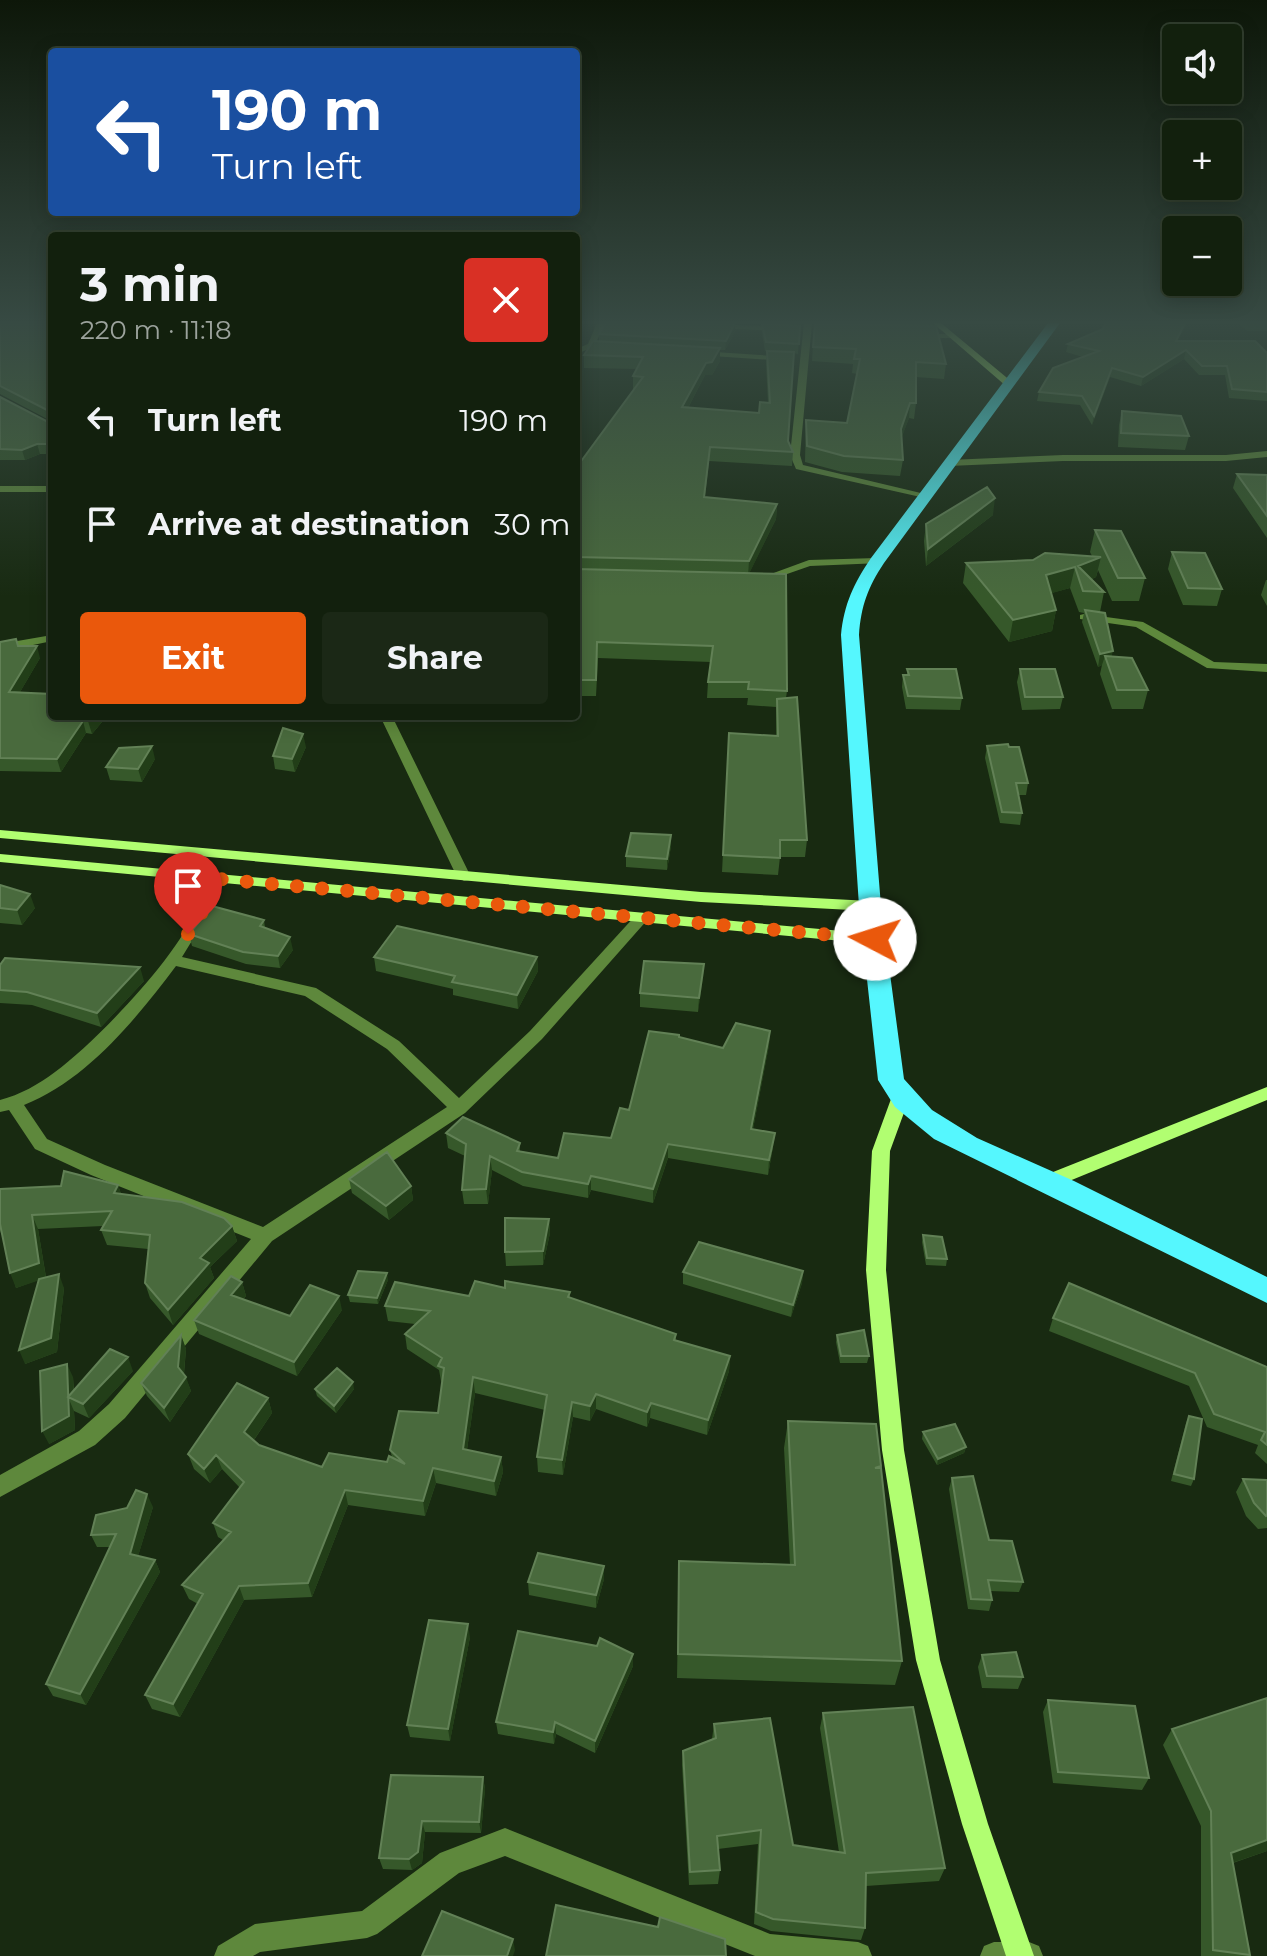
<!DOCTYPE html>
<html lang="en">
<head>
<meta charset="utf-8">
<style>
	body { margin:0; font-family:Montserrat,sans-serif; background:#1b2816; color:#f1f3f6; height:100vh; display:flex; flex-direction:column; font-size:30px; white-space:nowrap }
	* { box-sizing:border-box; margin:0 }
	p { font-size:26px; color:#9ca39d }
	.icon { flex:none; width:44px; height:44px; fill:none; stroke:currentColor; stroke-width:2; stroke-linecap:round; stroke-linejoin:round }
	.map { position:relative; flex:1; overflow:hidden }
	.sheet { position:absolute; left:48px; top:232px; width:532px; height:488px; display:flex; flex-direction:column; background:#12200d; border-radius:8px; box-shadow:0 4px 20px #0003,0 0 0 2px #313e2e }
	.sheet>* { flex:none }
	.top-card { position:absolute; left:48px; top:48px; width:532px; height:168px; border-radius:8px; box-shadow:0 4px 20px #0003,0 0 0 2px #313e2e; background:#1a4fa0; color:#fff; overflow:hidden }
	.tools { position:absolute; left:1162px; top:24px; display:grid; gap:16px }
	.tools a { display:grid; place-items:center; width:80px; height:80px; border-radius:8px; background:#12200d; box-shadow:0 4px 20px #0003,0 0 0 2px #313e2e; font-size:40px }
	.pin { position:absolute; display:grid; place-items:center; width:68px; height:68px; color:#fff; margin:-82px -34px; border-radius:50% 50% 50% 0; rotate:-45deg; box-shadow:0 0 8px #0007 }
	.pin .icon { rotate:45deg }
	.me { position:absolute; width:88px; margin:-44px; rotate:275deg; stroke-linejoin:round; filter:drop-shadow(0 0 6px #0008) }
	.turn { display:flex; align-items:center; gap:28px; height:168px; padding:0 32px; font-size:36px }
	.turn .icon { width:104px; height:104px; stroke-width:2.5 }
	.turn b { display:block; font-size:56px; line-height:68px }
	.round { display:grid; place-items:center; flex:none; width:84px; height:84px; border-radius:8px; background:#1b2816 }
	.summary { display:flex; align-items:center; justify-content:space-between; height:136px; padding:0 32px }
	h1 { font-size:48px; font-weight:700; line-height:60px }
	.cta { display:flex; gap:16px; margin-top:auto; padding:16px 32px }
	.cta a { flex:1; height:92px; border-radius:8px; background:#ea580c; color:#fff; font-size:32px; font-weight:700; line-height:92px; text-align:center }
	.cta a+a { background:#1b2816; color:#f1f3f6 }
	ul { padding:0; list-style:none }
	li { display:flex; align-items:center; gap:24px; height:104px; padding:0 32px }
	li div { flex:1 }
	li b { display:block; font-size:30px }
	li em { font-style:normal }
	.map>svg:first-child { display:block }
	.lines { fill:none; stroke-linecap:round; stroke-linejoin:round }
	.street { fill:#5e883c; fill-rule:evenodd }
	.secondary { fill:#b1fe71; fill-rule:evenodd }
	.highway { fill:#55f7fe; fill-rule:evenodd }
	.wall { fill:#36582a }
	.shaded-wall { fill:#223e18 }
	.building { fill:#496a3d; stroke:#628156; stroke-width:2 }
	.route { stroke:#ea580c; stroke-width:14; stroke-dasharray:0 25.2 }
</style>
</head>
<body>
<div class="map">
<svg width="1267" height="1956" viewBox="0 0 1267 1956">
	<rect width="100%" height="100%" fill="#182a11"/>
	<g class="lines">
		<path class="street" d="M597,323h8l-11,24 -18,7v-5l12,-5z
			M804,323h8l-12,132 3,10 122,29v4l-129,-29 -6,-14z
			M713,324l69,3 4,2 -4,2 -72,-3z
			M918,334h34l4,2 -4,2h-37z
			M700,351l88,6 4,2 -4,2 -91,-6z
			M1267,451v6l-41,4h-163l-114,5 -5,-3 5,-3 114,-5h163z
			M0,486h52v6h-52z
			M877,558l5,3 -1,2 -71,3 -49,17 -9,-2 57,-21z
			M1084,614l59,8 71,40 53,2v8l-60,-4 -71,-41 -56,-8v-4z
			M52,635v6l-52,11v-8z
			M380,716h12l79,161 -2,3 -5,1 -7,-4z
			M207,874l7,4 -2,30 -30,49 134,31 83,53 60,57 71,-67 106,-116h10l3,3 -107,121 -77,74 -193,128 -147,177 -30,27 -95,52v-22l79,-44 30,-27 142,-165 -160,-64 -56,-26 -26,-39 -9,2v-12c20,-5 39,-16 55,-28 41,-30 124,-117 141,-163 4,-10 3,-21 4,-31zM176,966l129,30 82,53 60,58 -184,120 -158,-62 -58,-26 -23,-34c63,-25 112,-86 152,-139z
			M505,1828l265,106 88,8 10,4 4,10h-117l-250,-100 -46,17 -82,61 -10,4 -107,14 -7,4h-39l4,-10 37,-22 107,-13 78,-58z
			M994,1942h35l10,4 4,10h-63l4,-10z"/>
		<path class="secondary" d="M933,323h8l71,59v4h-6z
			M0,830l701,62 169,9 8,5 -8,5 -169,-9 -701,-64z
			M0,854l875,80 8,5 -8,5 -875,-82z
			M1267,1087v13l-210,86 -7,2 -7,-2 -2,-5 2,-5z
			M900,1093l6,2 3,4 -19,52 -4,119 18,180 36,210 48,164 46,132h-28l-44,-132 -46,-164 -34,-210 -16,-180 6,-119 19,-52 3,-4z"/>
		<path class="highway" d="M1048,323h12l-176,240c-16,24 -23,43 -25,72l22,271 23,173 28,31 45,28 97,43 193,96v26l-333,-164 -39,-32 -17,-27 -19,-174 -18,-271c3,-31 13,-52 30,-77z"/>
	</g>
	<path class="wall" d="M0,323h52v131h-12l-15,6h-25v-63l52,27 -1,-3 -51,-27z
		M606,323h134h-5v9l-10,18h-5v11l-8,14h-7l-17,33 71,5 9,-10 -2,-40 1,-12h-2l-3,-18v-9l38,2 -2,28 -4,-1 -6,88 5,11 -1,14 -83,-5 -4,36 72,7 -1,15 -27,54 38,118 -1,7 21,142 -2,17h-25l-2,18 -56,-3 7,-139 47,3v-29l-29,-2 1,-7h-41l1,-16 3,-20 -113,-4 -2,38h-20v-232h3l55,-75h-1v-13l4,-7 -53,-1v-13l15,-14v-7z
		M760,323h41v2z
		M813,323h120l-1,3 14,38 -2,15 -28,-2v26l-2,16 -5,-1 -8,20 2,22 -3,16 -58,-4 -37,-10 1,-42 41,3 10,-49 -5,-1 1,-9 -41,-3 2,-33z
		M1239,323h28v8h-20z
		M1178,341l89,12v48l-38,-3 -4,-23h-26l-15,-16 -43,27 -31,-9 -18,48 -12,-20 -43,-4 2,-9 44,-35 -17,-5 2,-8z
		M1122,411l67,25 -4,14 -67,-3 1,-22z
		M1237,474l30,1v63l-34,-50z
		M993,515l-67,51 -2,-25 2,-17z
		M1095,530l50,48 -6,23h-27l-14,-31 -2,7 -4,2 12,13 -4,20 12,44 36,34 -5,19h-31l-12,-35 2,-9 -4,2 -16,-45 2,-9 -5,-1 -9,-24 -19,5 5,17 -4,21 -43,11 -46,-59 3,-20 126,-7 -2,-4z
		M1172,552l50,37 -5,17 -34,-1 -15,-36z
		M1266,580h1v26l-6,-11z
		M0,642l18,4 22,12 -20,34 87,24 -15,18 -6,-1 -25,39 -61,-1z
		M907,669l55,29 -2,12 -54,-1 -4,-22 1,-12h4z
		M1020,669l43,28 -3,12 -38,1 -5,-28z
		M987,746l22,1 19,36 -2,12h-8l4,18 -2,12 -20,-2 -15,-65z
		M306,747l-11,25 -20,-3 -2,-13z
		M155,759l-13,23 -32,-2 -4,-13z
		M671,846l-4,24 -41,-3v-11z
		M0,885l35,23 -13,17 -22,-2z
		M264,920l1,8 28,22 -13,18 -34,-4 -54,-18 -3,-12z
		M374,957h163l1,14 -20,38 -65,-14v-6l-77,-18z
		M704,964l-6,48 -58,-5v-14z
		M0,965l144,16 -43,46 -69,-22 -32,-2z
		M770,1031l-1,14 -16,84 20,18 -5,28 -100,-17 -15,45 -62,-13 -3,8 -65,-12 -31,-16 -4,34h-24l-2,-14 3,-34 -17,-8 -2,-15 74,10v8l38,7 53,-20 68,-101 44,11z
		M349,1179l62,7 2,14 -24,20 -37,-27z
		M118,1185l3,9 111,32 5,15 -27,26 4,11 -41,47 -23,-27 -5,-15 3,-34 -41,-4 -6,-15 2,-4 -65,3 8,48 18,11 -7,64 -32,12 13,-84 -22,8 -15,-58 -1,3v-44z
		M549,1219l1,14 -7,32 -37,1 -1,-14z
		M923,1235l24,24 -1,7 -20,-1 -4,-23z
		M803,1271l-1,12 -11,34 -108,-33v-12z
		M388,1280l-10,24 -28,-2 -2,-7z
		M242,1282l4,14 -3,4 47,16 52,-6 -45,66 -98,-42 -5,-14z
		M505,1288l65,4v6l106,36v6l54,16 -1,15 -22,64 -57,-17 -3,9 -51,-18 -6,12 -17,-4 -10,58 -25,-3 -1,-15 8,-47 -70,-17 -8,57 34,7 2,15 -7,24 -60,-13 -11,33 -77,-11 -36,92 -68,3 -64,117 -28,-8 -7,-14 53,-91 -9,-5 -7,-14 41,-45 -5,-3 -5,-14 27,-35 -18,-19 -12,14 -16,-14 -6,-15 80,-56 4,15 -18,27 5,5 63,22 65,-5 5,-5 -2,-7 48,-37 4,-31 -1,-1 -2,-11 -32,-21 -2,-15 10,-10 -27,-3 -3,-15 84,-10z
		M1053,1318l214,49v97l-12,-11 3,-8 -51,-18 -18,-41 -140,-55z
		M181,1335l5,14 -2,25 7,17 -21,31 -23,-26 -6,-13z
		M837,1335l32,21 -2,7h-27l-4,-21z
		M133,1371l-44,47 -15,-7 1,19 -26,14 24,-67 1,14z
		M315,1389h39l-18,24 -19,-17z
		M1189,1416l5,63 -3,7 -20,-5 15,-58z
		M788,1421l93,45 21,195 -7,24 -218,-7 2,-117 111,4 -6,-117z
		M923,1432l43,15 -2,6 -27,12 -15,-26z
		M952,1478l37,62 34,42 -4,10 -29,-1 2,9 -3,11 -21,-2 -19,-120z
		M1243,1479l24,1v48l-9,1 -12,-13 -10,-24z
		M153,1507l-15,49 17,4 5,12 -74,133 -33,-9 -7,-12 64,-137h-13l-6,-12z
		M604,1579l-8,29 -67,-13 -1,-13z
		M470,1637l-20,104 -40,-4 -3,-12z
		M597,1646l36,20 -38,87 -39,-19 -2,10 -56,-10 -2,-12z
		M982,1655l41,22 -5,12 -36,-1 -4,-21z
		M1267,1698v153l-34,12 16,93h-48v-130l-38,-81 9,-16z
		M1048,1700l101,78 -7,12 -89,-7 -10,-71z
		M823,1713l122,155 -6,13 -73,5 -1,42 -4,12 -90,-9 -17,-7 4,-80 -40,5 2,21 -2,14 -29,1 -7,-120 1,-14 29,-12 2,-15 79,121 46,7 -19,-124z
		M391,1775l92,2 2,12 -4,44 -56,-1 -3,31 -10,7 -29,-1 -4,-11z"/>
	<path class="shaded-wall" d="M735,323v9l-10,18 1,-9z
		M1185,323h2l-13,27 2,-9z
		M720,348v13l-8,14h-7l-24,46 1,-14 24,-44z
		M1186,350l-2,9 -43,27 2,-9z
		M1112,368l-2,9 -18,48 2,-9z
		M910,403l-1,15 -10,27 2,-16z
		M37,444l3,10 -15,6 -3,-10z
		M995,498l-2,17 -67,51 2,-17z
		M777,504l-1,15 -28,57 1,-15z
		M1101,557l-5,20 -15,7 -3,-18z
		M1075,567l-5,21 -28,8 4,-21z
		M1056,610l-4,21 -43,11 4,-22z
		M37,646l3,12 -27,46 -4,-12z
		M1113,651l-3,12 -5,-7 -3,9 -4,2 2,-13z
		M93,716h14l-15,18 -4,-13z
		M83,721l3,12 -25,39 -4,-13z
		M303,734l3,13 -11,25 -3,-13z
		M152,746l3,13 -13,23 -4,-13z
		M671,835v11l-4,24v-11z
		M30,894l5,14 -13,17 -5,-15z
		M290,937l3,13 -13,18 -2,-12z
		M537,957l1,14 -20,38 -1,-14z
		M704,964l-1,14 -5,34 1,-14z
		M140,967l4,14 -43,46 -4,-14z
		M770,1031l-1,14 -19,99 1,-15z
		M775,1133l-2,14 -5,28 1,-15z
		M668,1144v14l-15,45v-14z
		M490,1156l2,14 -4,34 -2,-15z
		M591,1176v14l-3,8v-14z
		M118,1185l5,15 -9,-7z
		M411,1186l2,14 -24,20 -3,-14z
		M32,1215l6,14 8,49 -30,10 -6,-15z
		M549,1219l1,14 -7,32v-14z
		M232,1226l5,15 -27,26 4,11 -41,47 -5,-15 32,-52z
		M803,1271l-1,12 -11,34 2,-12z
		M387,1273l1,7 -10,24 -1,-6z
		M59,1274l5,14 -7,64 -32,12 -6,-14z
		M242,1282l4,14 -11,13 -4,-14z
		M339,1296l3,14 -45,66 -3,-14z
		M181,1335l5,14 -3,32 -5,-14z
		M730,1356l-1,15 -22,64 1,-15z
		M128,1357l5,14 -44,47 -6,-14z
		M67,1364l6,13 1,23 -6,-3 6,14 1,19 -26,14 -7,-13z
		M186,1377l5,14 -21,31 -6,-14z
		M473,1377l2,16 -10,71 -2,-15z
		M353,1382l1,7 -18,24 -2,-7z
		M596,1394v15l-6,12v-15z
		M268,1398l4,15 -23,34 -5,-15z
		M572,1402l1,15 -10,58 -1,-15z
		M651,1403l-1,15 -3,9v-15z
		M966,1447l-2,6 -27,12 1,-6z
		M216,1455l6,14 -12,14 -6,-14z
		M501,1457l2,15 -7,24 -2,-15z
		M433,1468l3,15 -11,33 -2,-15z
		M345,1490l3,15 -36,92 -4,-14z
		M147,1494l6,13 -18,59 -5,-12z
		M155,1560l5,12 -74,133 -6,-11z
		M604,1566v13l-8,29v-13z
		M239,1586l5,14 -64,117 -7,-13z
		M468,1624l2,13 -20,104 -2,-12z
		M633,1654v12l-38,87v-12z
		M555,1722l1,12 -2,10 -1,-12z
		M483,1777l2,12 -4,44 -2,-11z
		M422,1821l3,11 -3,31 -10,7 -3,-11z
		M1267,1840v11l-47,16 11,-14z
		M513,1939l2,11 -2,6h-6z"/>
	<path class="building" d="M0,323h52v121h-15l-15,6 -22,-1v-52l52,27 -1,-12 -51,-26z
		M606,323h129l-9,18 -127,-7z
		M1105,323h80l-9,18h79l12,12v39l-35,-3 -5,-23h-25l-16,-16 -43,27 -31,-9 -18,48 -12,-20 -43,-4 14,-24 46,-17 -31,-7 35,-15z
		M762,324l38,2 -1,18 -33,-2z
		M815,324l121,2 10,38 -30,-2v41h-6l-9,26 2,31 -59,-4 -37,-10 -1,-26 41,3 13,-64h-6l2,-10 -43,-2z
		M593,341l127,7 -8,14 -6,1 -24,44 77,6 1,-11 10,1 -3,-52 27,1 -6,89 5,11 -83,-5 -6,50 73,7 -28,57 -173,-4v-93h3l64,-87 -10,-1 10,-19 -59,-2z
		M1122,411l59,5 8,20 -68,-3z
		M1237,474l30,1v41z
		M987,487l8,11 -67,51 -2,-25z
		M1095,530l26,1 24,47h-27z
		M1172,552l33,1 17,36 -34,-1z
		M1045,553l56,4 -23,9 26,26 -21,-1 -8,-24 -29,8 10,35 -43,10 -47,-57 67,-3z
		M576,569l210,5 1,117 -39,-2 1,-7h-41l5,-36 -116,-4 -1,38h-20z
		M1085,610l20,3 8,38 -13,3z
		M16,639l2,7h19l-28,46 43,2v22h41l-5,5h-5l-26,38 -57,-1v-116z
		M1105,656l27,2 16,32h-31z
		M907,669h49l6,29 -54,-2 -5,-21h6z
		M1020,669h35l8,28h-38z
		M797,697l10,143h-27v18l-57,-3 6,-122 49,3 -1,-37z
		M283,728l20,6 -11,25 -19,-3z
		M1008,744l1,3h10l9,36h-12l6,30 -20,-1 -15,-66z
		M152,746l-14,23 -32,-2 13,-19z
		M631,833l40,2 -4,24 -41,-3z
		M0,885l30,9 -13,16 -17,-2z
		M212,906l52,14 -4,6 30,11 -12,19 -35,-4 -54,-18z
		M397,926l140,31 -20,38 -65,-13 3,-6 -81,-19z
		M5,958l135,9 -43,46 -70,-21 -27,-2v-25z
		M644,961l60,3 -5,34 -59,-5z
		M736,1023l34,8 -19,98 24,4 -6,27 -101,-16 -15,45 -62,-13 -3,8 -66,-12 -32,-16 -4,33 -24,1 4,-46 -20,-11 17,-16 57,26 -3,8 41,7 6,-25 47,5 9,-30 9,2 20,-79 30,4v2l44,11z
		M387,1152l24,34 -25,20 -37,-27z
		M64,1171l54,14 -4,8 68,9 42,16 8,8 -32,32 9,5 -41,47 -23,-27 5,-48 -49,-5 11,-19 -80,4 7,48 -29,10 -10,-49v-35l61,-3z
		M505,1218l44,1 -6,32 -38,1z
		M923,1235l19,2 5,22 -20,-1z
		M699,1242l104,29 -10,34 -110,-33z
		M358,1271l29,2 -10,25 -29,-3z
		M59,1274l-8,64 -32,12 20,-71z
		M231,1276l11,6 -11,13 59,21 20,-31 29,11 -45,66 -100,-42z
		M475,1281l30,7v-7l65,11 -2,5 108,37 -2,6 56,16 -22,64 -57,-17 -4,9 -51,-18 -6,12 -18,-4 -10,58 -25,-3 10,-62 -74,-18 -10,72 38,8 -7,24 -61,-13 -10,33 -78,-11 -37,93 -69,3 -66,118 -28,-9 58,-101 -21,-9 49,-53 -18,-9 31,-41 -28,-27 -12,14 -16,-15 49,-71 31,15 -24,34 15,13 63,22 7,-14 58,9 2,-6 16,8 -15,-14 9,-39 39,2 6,-45 -6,-2 4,-8 -37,-24 25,-23 -45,-5 10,-24 74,14z
		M1069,1283l198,84v78l-6,-5 4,-8 -51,-18 -19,-41 -142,-55z
		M864,1330l5,26h-28l-4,-21z
		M181,1335l-3,32 8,10 -22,31 -23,-25z
		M110,1349l18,8 -45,47 -15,-7z
		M67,1364l2,52 -27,15 -2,-60z
		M337,1368l16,14 -19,24 -19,-17z
		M1189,1416l13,3 -8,60 -20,-5z
		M788,1421l88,3 5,42 -6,2h6l21,193 -224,-7 1,-93 116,4z
		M955,1424l11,23 -28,12 -15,-27z
		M973,1476l16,64 23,1 11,41 -35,-2 4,20 -21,-1 -19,-121z
		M1243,1479l24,1v35l-1,1 -12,-13z
		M136,1490l11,4 -17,60 25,6 -75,134 -34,-10 70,-150 -25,1 5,-20 31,-7z
		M538,1553l66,13 -8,29 -68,-13z
		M429,1620l39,4 -20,105 -41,-4z
		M518,1631l79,15 3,-8 33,16 -38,87 -40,-19 -2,10 -57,-10z
		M1016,1652l7,25 -36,-1 -5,-21z
		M1267,1698v142l-36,13 19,102 -37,-5 -2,-139 -39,-82z
		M1048,1700l87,6 14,72 -91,-6z
		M913,1707l32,161 -79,5 -1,55 -92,-9 -17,-7 5,-82 -44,6 3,34 -30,2 -7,-121 33,-13 -2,-14 56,-6 23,127 52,8 -22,-140z
		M391,1775l92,2 -4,45 -57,-1 -4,31 -9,7 -30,-1z
		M556,1905l102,22 2,-10 65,22 1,17h-180z
		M442,1911l71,28 -6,17h-85z"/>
	<linearGradient id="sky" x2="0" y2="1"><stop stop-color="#0d1709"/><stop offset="0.54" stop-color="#374a43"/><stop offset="1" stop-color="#374a43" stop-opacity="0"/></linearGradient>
	<rect width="1267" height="597" fill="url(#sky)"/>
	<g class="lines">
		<path class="route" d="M188,934l16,-25 3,-31 668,61"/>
	</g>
</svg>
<div class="tools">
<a><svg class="icon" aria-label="sound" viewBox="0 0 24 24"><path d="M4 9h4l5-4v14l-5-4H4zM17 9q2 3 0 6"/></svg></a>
<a>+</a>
<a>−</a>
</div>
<div class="pin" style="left:188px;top:934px;background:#d93025"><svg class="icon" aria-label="arrive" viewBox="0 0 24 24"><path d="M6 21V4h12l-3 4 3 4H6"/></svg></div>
<svg class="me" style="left:875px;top:939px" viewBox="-20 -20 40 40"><circle r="19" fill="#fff"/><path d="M0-13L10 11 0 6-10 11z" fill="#ea580c"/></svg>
<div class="top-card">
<div class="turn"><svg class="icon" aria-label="left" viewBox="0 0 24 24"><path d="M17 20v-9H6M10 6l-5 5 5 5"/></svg><div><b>190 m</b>Turn left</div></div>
</div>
<section class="sheet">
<div class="summary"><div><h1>3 min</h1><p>220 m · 11:18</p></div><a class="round" style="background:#d93025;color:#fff"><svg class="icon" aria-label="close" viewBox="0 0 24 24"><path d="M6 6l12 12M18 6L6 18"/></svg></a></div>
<ul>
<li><svg class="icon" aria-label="left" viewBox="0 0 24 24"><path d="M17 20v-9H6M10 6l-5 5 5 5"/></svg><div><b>Turn left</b></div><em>190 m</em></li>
<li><svg class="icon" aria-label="arrive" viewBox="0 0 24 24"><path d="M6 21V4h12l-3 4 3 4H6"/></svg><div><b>Arrive at destination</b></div><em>30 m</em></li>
</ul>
<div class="cta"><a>Exit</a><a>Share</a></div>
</section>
</div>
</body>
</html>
